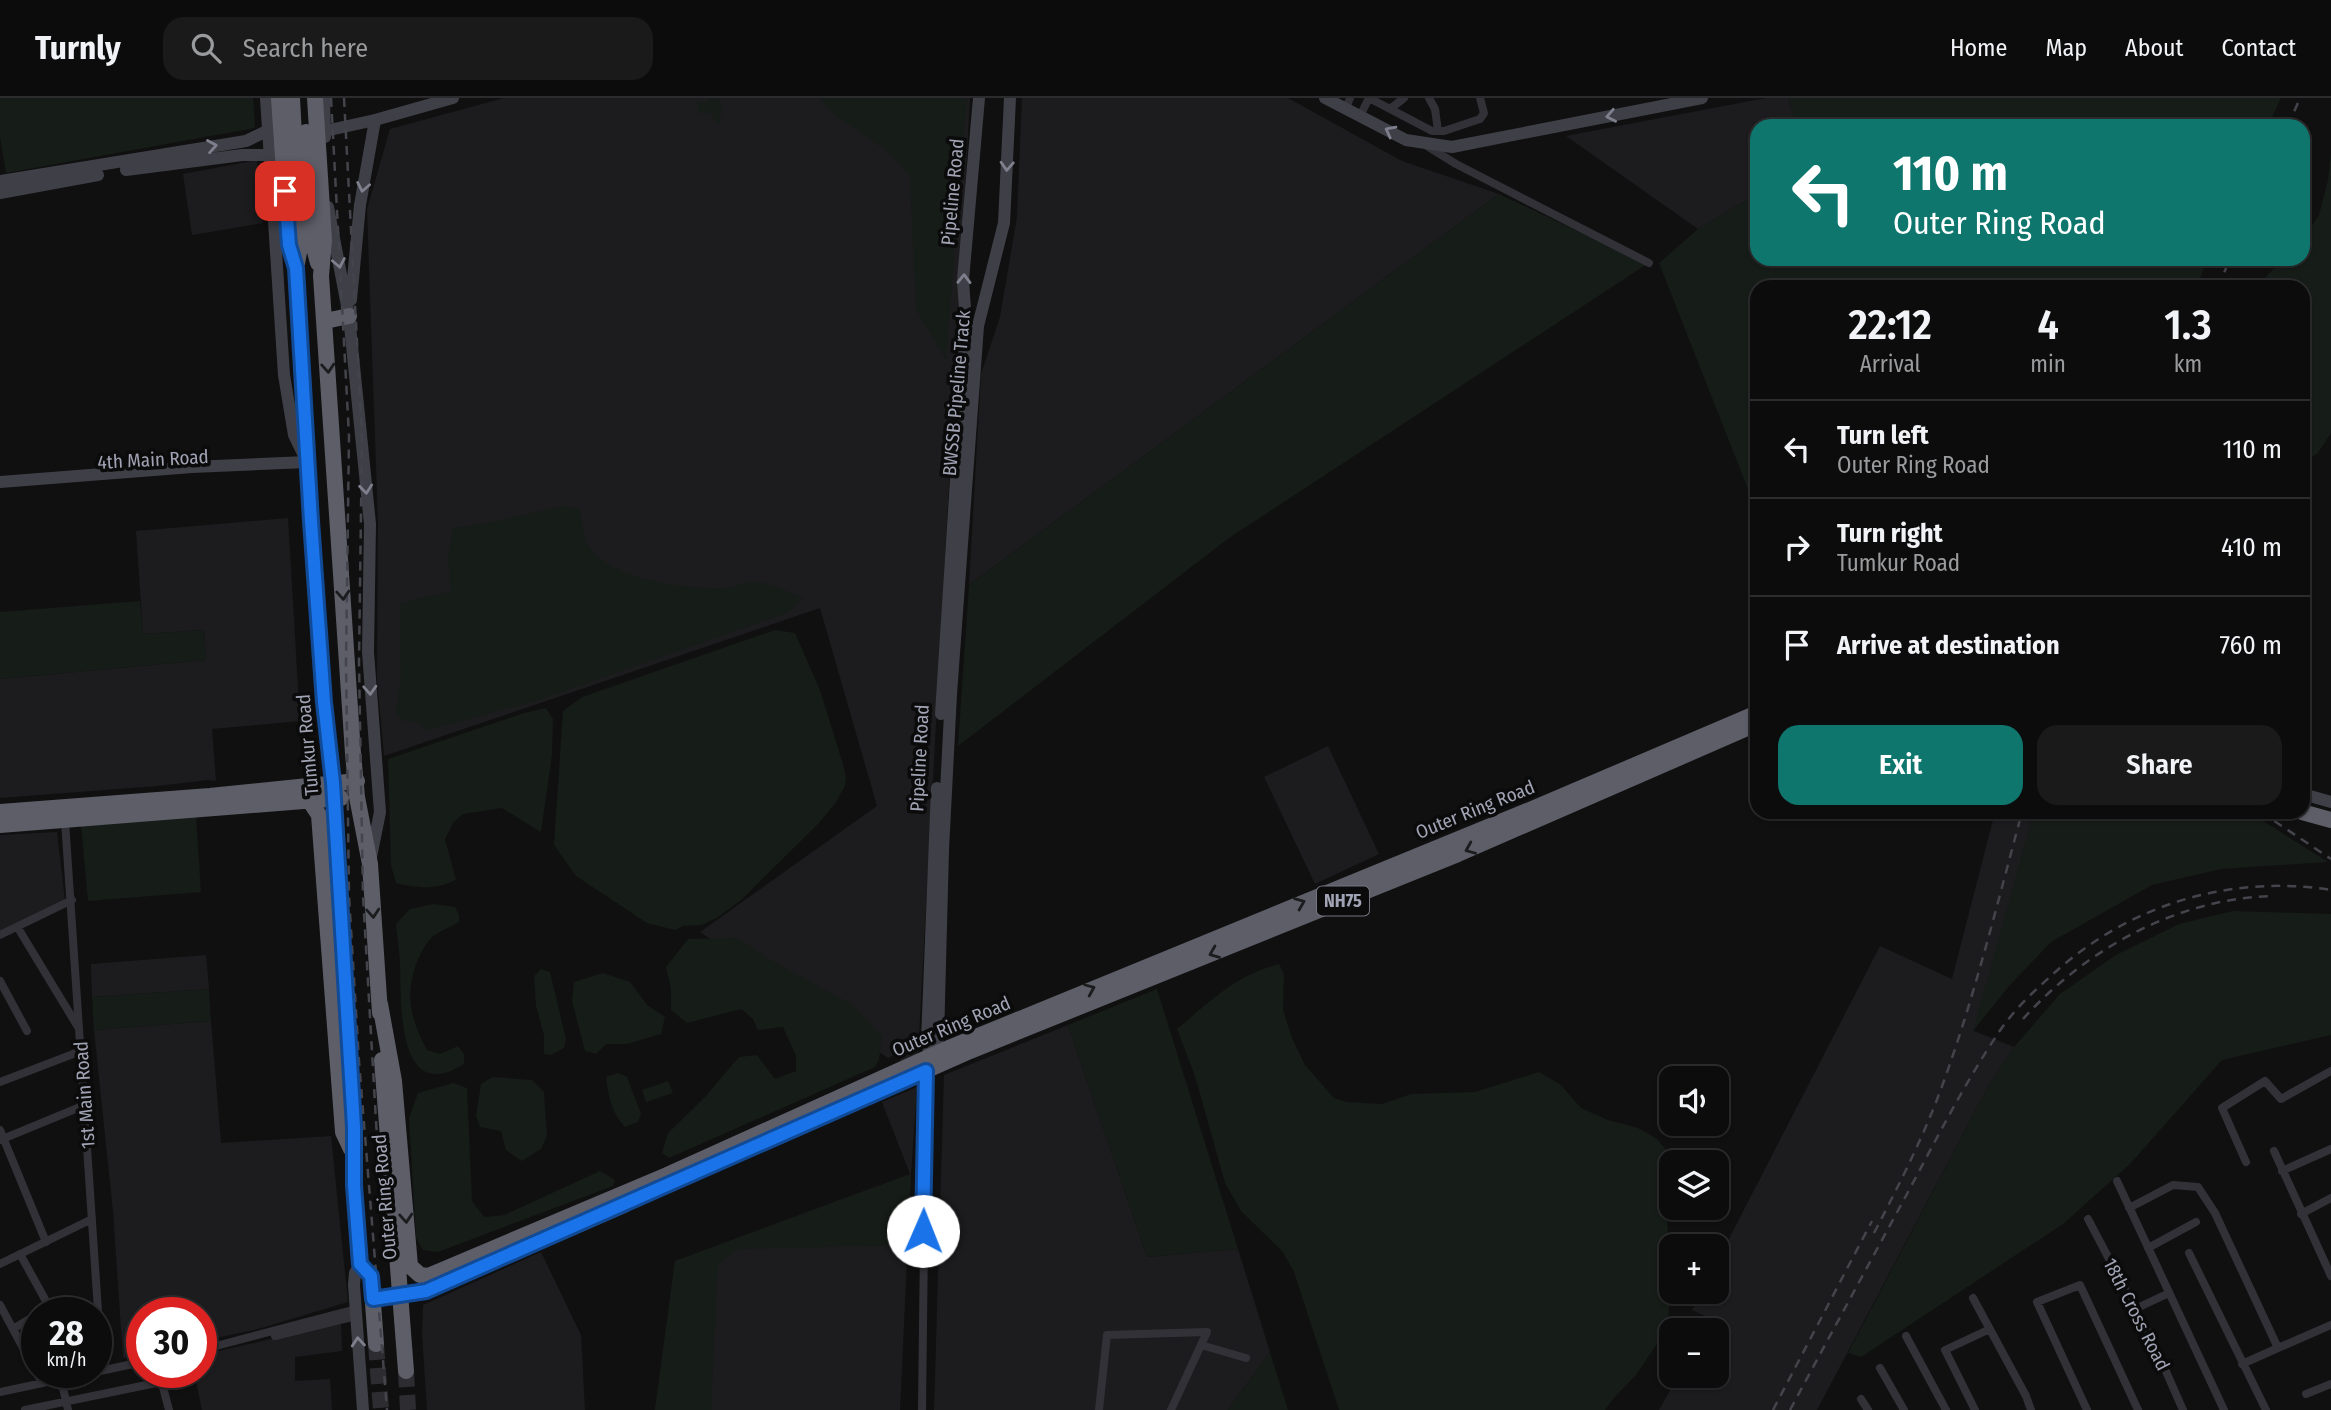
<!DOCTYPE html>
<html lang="en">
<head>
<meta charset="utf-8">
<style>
	body { margin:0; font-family:"Fira Sans Condensed",sans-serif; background:#1a1a1b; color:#f1f3f6; height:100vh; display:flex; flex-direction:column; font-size:26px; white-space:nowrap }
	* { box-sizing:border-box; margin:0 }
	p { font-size:23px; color:#9a9b9d }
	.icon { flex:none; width:38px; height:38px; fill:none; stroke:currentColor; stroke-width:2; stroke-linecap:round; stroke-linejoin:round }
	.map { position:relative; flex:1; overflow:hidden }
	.details { position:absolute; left:1750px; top:182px; width:560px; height:539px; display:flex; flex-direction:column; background:#0c0c0d; border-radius:21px; box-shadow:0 2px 5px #0004,0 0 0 2px #2c2c2e }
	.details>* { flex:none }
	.guide { position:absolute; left:1750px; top:21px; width:560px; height:147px; border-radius:21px; box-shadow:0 2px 5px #0004,0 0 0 2px #2c2c2e; background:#0f766e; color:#fff; overflow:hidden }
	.tools { position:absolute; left:1659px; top:968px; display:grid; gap:14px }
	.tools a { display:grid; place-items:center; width:70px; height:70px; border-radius:14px; background:#0c0c0d; box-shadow:0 2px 5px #0004,0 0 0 2px #2c2c2e; font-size:35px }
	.speed { position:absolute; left:21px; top:1199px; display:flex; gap:14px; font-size:35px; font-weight:700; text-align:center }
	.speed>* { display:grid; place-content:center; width:91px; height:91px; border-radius:50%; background:#0c0c0d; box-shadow:0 2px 5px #0004,0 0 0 2px #2c2c2e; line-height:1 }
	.speed small { font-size:18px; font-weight:400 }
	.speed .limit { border:10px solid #d22; background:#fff; color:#111 }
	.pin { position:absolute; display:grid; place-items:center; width:60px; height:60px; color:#fff; margin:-30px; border-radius:14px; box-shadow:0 4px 10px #0006 }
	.me { position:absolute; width:77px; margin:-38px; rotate:1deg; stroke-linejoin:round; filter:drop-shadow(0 0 5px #0008) }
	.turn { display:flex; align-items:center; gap:24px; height:147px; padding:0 28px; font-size:32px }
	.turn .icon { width:91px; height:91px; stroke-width:2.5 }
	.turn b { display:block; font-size:49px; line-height:60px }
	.eta { display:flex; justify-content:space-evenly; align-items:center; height:119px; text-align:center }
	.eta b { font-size:42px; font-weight:600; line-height:49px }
	.button { display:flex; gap:14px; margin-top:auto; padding:14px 28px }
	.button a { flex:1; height:80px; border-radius:21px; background:#0f766e; color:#fff; font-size:28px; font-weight:600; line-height:80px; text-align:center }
	.button a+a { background:#1a1a1b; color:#f1f3f6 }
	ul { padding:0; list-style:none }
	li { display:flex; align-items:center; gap:21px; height:98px; padding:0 28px; border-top:2px solid #2c2c2e }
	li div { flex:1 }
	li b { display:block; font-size:26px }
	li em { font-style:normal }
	header { display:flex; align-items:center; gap:42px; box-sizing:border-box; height:98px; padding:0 35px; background:#0c0c0d; border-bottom:2px solid #2c2c2e }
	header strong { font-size:33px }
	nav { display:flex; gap:38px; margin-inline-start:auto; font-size:24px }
	.search { width:490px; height:63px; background:#1a1a1b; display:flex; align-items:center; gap:18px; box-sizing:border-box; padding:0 24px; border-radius:21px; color:#9a9b9d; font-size:26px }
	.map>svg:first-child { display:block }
	.built { fill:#1c1c1e }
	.green { fill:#161c18 }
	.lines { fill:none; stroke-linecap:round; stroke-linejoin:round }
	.highway-tunnel { stroke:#2d2d31; stroke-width:16; stroke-dasharray:16 8; stroke-linecap:butt }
	.street { stroke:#313137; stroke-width:8 }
	.secondary { stroke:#3f3f47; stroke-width:12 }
	.highway { stroke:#5d5e68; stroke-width:16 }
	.rail { stroke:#44444c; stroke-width:2.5; stroke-dasharray:9 7; stroke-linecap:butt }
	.oneway { stroke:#7e808d }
	.oneway2 { stroke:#1b1c1e }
	.route-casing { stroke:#114b97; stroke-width:18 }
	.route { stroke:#1a73e8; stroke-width:12 }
	.labels { text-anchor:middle; stroke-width:7; stroke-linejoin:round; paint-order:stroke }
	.shield { fill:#0b0b0c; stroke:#737581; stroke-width:2 }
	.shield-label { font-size:18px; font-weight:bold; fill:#a0a3b3 }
	.street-label { font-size:19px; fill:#a0a3b3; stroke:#0b0b0c }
</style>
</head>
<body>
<header>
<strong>Turnly</strong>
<div class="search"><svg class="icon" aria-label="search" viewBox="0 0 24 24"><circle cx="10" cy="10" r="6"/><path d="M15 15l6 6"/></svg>Search here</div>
<nav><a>Home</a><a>Map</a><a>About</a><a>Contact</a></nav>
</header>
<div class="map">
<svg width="2331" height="1312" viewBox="0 0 2331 1312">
	<rect width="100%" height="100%" fill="#101011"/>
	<path class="built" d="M504,0h466l-52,957 -17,8 -1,-6 -4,-3 -8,4 -188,-126 177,-126 -57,-198 -436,148 -7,-76 1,-157 -11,-314 23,-80z
		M1022,0h266l114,63 97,33 -530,391 12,-211 19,-57 17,-100z
		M1766,0h22l9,28h-40v68l-59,35 -132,-93z
		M257,62l6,63 -71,12 -9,-61z
		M288,420l12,203 -88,8 4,52 -8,-1 -51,6 -157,12v-119l206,-19 -2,-30 -61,4 -7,-103z
		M1328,648l51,108 -64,30 -51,-107z
		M1995,714h39l-60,219 40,16 -26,40 -171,323h-158l19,-34h39v-46h-13l6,-12 -18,-8 10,-18h15v-30l163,-316 72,33z
		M57,734l8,69 -65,30v-96z
		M206,857l3,34 -117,8 -1,-33z
		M211,923l10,122 110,-7 17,166 -90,27 -57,12v-29h-59v42l-19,4 -10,-147 -19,-181z
		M1068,927l79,232 91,-8 32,103 -42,58h-294l10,-335z
		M917,989l-6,87 -11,236h-245l20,-149 235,-87 -28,-72z
		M541,1154l40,83 4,75h-158l-5,-77 1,-28z
		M341,1225l1,28 -47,6v24l35,-2 2,31h-130l-8,-38h7v-17z"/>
	<path class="green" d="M0,0h253l2,30 -249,45 -6,-36z
		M711,0h7l5,13 -4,5 3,6 -6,2 -4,-10 -8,-2 -6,2v-12h10z
		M820,0h147l-21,262 -30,-51 -6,-133 -23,-25 -52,-36z
		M1788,0h493l-13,28h-471z
		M2331,55v280l-14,21 -14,7v-174h-46l25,-28h21v-20l16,-24 9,-35z
		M1499,96l148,70 -418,274 -271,208 11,-161z
		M1757,96v65h451l-12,28h-439v225l-98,-249 39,-34z
		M562,408l18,2c2,11 2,28 8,37 24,36 97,44 137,43 10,-1 21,-7 32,-6 15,2 32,10 46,16l-14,14 -256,90 -106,28 -9,-7 -17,-3 -5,-8 5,-37 -1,-71 22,-7 29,-5 -3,-35 5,-29 46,-7z
		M140,503l3,33 61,-4 2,30 -206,19v-67z
		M775,532l20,3 25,57 22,71 4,16 -1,9 -9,16 -17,21 -78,77 -23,17 -16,8 -19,1 -8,4 -28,-7 -71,-47 -22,-31 9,-134 19,-14z
		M546,610l7,11 -1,36 -11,77 -39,-24 -39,6 -10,9 -8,16 11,41c-21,10 -38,8 -60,3l-5,-18 -3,-106 136,-46z
		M2034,714h215l79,50 -107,7 -69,16 -101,57 -42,44 -36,45z
		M196,718l5,76 -113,9 -7,-76z
		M434,806l21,3 4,8v7c-8,5 -17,8 -24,13 -9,6 -14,18 -18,27 -13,34 -6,57 10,88l13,4 18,-8 6,8v10c-68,43 -63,-63 -64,-102 -1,-13 -3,-26 -4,-38l14,-15z
		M2233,813l98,3v121l-109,25 -92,104 -67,60 -202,133 -13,-4 140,-266 26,-40 46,-53 56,-39 63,-31z
		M738,840l36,24 77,42 31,32 -3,24 -4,7 -206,91 -7,-5 6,-20 37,-36 34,-40 18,-2 18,24 21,-8v-15l-13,-29 -25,3 -5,-11 -12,-10 -54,14 -16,-13v-21l-5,-22 22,-28z
		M1279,866l5,10 -1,36 9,28 13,27 29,33 13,4 35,2 29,-10 64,-2 64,-20 22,13 20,23 27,12 30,8 19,11 11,13 -2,46 5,91 -4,40 -31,46 -23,24 -8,11h-266l-45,-138 -11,-20 -42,-41 -16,-28 -30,-107 -18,-47c35,-29 56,-52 102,-65z
		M541,871l9,3 16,67 -2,9 -13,7 -7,-1v-19l-8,-29 -2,-30z
		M603,875l27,9 17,23 18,12 -4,17 -34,10h-21l-10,10 -11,-3 -13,-50 2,-19z
		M209,891l2,32 -117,9 -2,-33z
		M1157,891l81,260 -91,8 -79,-232z
		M618,975l9,4 14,37 -3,8 -13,5c-13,-13 -17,-32 -19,-50z
		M492,979l40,3 12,12 3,44 -6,13 -19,12 -16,-11 -5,-19 -21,-4 -4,-11 5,-32z
		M668,983l5,12 -27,9 -4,-12z
		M453,985l14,5 5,113 12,16 20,-2 96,-44 15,9 -2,6 -175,66 -15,-2 -7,-12 -7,-120 9,-25z
		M911,1076l-4,71 -168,4 -21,14 -7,147h-56l20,-149z
		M1270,1254l18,58h-60z"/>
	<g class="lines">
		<path class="highway-tunnel" d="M376,1246l5,66
			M406,1273l2,39"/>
		<path class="street" d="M1429,0l6,11 3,22
			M1346,10l4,-10
			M1390,11l14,-11
			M1360,18l9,-18 63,33h12l36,-12 4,-6 -4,-15
			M1427,48l29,18 193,99
			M65,723l37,549
			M18,830l60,99
			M0,837l72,-35
			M0,883l27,50
			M0,984l81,-31
			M0,1032l46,112
			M0,1042l85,-35
			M2274,1053l57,125
			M2246,1064l-24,-54 43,-27 16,18 50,-28
			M2282,1073l49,-22
			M2117,1083l107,229
			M2129,1110l44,-23 25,2 17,26 63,135 53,-23
			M2301,1116l30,-16
			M2088,1121l66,125 29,66
			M2148,1150l48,-26
			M2189,1155l77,157
			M20,1156l32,58
			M0,1166l92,-45
			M1973,1200l53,98 5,14
			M0,1207l42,78
			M2135,1211l34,-16
			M13,1231l20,-12
			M275,1238l81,-20
			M1906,1238l40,74
			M1201,1247l45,13
			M22,1248l15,-8
			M201,1252l155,-41
			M2242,1266l36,-16
			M1880,1270l24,42
			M100,1273l42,-9
			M159,1274l10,38
			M61,1281l7,31
			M0,1294l94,-20
			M2306,1296l25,-10
			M1861,1301l7,11
			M25,1312l136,-28
			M922,1312l4,-339
			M1099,1312l8,-75 100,-3 -36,78
			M1975,1312l-30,-60 45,-21
			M2087,1312l-50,-108 43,-17 58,125"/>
		<path class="secondary" d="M324,0l1,39
			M1325,0l81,42 46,7 250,-49
			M325,33l50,-11 78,-22
			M126,72l116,-15h27
			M0,83l246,-40 21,-10
			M0,95l98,-18
			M328,109l21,109 21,208 -2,128 12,160 -9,45
			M351,202l9,-95 15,-85
			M0,384l192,-15 115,-5 -13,-27 -10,-60 -18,-277
			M941,616l25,-390 -3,-44 16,-182
			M2303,696l28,8
			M930,958l8,-17 5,-189 8,-156 27,-368 26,-103 6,-125
			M930,958l-3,-15 10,-253
			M360,1166l-5,9 -1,12 9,125"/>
		<path class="highway" d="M279,0l10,147 7,23 11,194 17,240 9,81 21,344v58l6,79 11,12 5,68
			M292,0l8,149 -3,16
			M315,0l9,142 -3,36 32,477 4,44 13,67 10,149
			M306,34l6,108 6,23
			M325,223l24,-5
			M309,702l10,15 24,317 8,17
			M0,714l210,-16 147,-15
			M2302,714l29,8
			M0,727l341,-27
			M380,906l14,77 16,185 10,9 8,1 239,-101 282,-127 588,-241 220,-94
			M382,962l24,311
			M853,1005l117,-52 488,-197 287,-125
			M373,1201l53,-8 198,-86"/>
		<path class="rail" d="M331,0l18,338 -3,226 3,234 10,165 28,349
			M344,0l18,338 -3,226 4,234 17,294
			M2288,28l12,-28
			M2218,189l12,-28
			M2261,714l70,47
			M2023,921c63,-70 155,-121 250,-123
			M1874,1135c26,-50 52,-101 71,-155 31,-87 53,-177 77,-266
			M1773,1312l99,-189
			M1790,1312c37,-69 74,-137 111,-205 32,-59 62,-120 100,-176 14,-20 33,-38 51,-54 76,-70 177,-101 279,-85"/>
	</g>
	<defs><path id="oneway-chevron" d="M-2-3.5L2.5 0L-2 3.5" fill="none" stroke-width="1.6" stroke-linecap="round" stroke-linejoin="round" transform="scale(1.75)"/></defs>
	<g class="oneway">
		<use href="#oneway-chevron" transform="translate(1611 18) rotate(169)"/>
		<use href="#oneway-chevron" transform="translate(1390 33) rotate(-152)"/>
		<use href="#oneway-chevron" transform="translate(212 48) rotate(-10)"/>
		<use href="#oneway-chevron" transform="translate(1007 68) rotate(93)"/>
		<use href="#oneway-chevron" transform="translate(363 89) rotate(101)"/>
		<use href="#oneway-chevron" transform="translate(339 165) rotate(79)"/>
		<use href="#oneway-chevron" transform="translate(964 181) rotate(-89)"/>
		<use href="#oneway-chevron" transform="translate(366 391) rotate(84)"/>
		<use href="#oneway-chevron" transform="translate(370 592) rotate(87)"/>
		<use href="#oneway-chevron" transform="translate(358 1244) rotate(-95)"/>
	</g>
	<g class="oneway2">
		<use href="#oneway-chevron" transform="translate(328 270) rotate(86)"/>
		<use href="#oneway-chevron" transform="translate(343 497) rotate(86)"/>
		<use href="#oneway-chevron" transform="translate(1470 751) rotate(157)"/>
		<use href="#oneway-chevron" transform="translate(1300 805) rotate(-22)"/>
		<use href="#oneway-chevron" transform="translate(373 815) rotate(86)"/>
		<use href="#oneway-chevron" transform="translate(1214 855) rotate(158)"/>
		<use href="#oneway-chevron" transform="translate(1090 891) rotate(-23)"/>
		<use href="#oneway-chevron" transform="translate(406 1120) rotate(86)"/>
	</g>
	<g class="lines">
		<defs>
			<path id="route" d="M285,93l4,54 7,23 15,253 13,181 9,81 21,344v58l6,79 11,12 2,23 53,-8 500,-220 -3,160"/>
		</defs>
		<use href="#route" class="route-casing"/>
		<use href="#route" class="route"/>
	</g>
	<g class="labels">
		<rect class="shield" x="1317" y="788.5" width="52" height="29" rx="5"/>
		<g class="shield-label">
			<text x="1343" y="809">NH75</text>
		</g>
		<g class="street-label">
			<text transform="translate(952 94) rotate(-85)" y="7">Pipeline Road</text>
			<text transform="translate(956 295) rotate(-85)" y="7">BWSSB Pipeline Track</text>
			<text transform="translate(153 361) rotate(-3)" y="7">4th Main Road</text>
			<text transform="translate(307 647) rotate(-95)" y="7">Tumkur Road</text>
			<text transform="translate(919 660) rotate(-87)" y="7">Pipeline Road</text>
			<text transform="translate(1475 711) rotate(-22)" y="7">Outer Ring Road</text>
			<text transform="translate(951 928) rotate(-23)" y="7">Outer Ring Road</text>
			<text transform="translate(84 997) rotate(-94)" y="7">1st Main Road</text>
			<text transform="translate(384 1099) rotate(-95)" y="7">Outer Ring Road</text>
			<text transform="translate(2137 1216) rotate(63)" y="7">18th Cross Road</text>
		</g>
	</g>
</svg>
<div class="tools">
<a><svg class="icon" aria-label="sound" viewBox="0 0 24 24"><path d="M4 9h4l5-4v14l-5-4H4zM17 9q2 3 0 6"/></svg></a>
<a><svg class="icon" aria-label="layers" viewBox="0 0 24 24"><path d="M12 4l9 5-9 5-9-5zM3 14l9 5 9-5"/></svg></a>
<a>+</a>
<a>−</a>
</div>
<div class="speed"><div>28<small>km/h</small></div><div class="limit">30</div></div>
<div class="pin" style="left:285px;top:93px;background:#d93025"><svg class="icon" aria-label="arrive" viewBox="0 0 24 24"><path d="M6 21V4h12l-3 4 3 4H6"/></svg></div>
<svg class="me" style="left:923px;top:1133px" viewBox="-20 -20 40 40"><circle r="19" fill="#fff"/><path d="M0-13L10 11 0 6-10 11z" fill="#1a73e8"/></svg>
<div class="guide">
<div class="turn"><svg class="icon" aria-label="left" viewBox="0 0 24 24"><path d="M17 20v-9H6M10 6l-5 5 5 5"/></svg><div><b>110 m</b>Outer Ring Road</div></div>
</div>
<section class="details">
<div class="eta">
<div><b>22:12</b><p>Arrival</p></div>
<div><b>4</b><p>min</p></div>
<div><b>1.3</b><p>km</p></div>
</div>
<ul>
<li><svg class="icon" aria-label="left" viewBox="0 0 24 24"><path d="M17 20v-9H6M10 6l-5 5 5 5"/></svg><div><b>Turn left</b><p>Outer Ring Road</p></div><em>110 m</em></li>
<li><svg class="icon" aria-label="right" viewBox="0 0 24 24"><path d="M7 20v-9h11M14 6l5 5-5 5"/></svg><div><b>Turn right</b><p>Tumkur Road</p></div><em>410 m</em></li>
<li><svg class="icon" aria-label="arrive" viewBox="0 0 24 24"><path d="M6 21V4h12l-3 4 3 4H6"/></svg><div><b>Arrive at destination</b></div><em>760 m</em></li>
</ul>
<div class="button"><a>Exit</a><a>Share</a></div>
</section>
</div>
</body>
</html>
